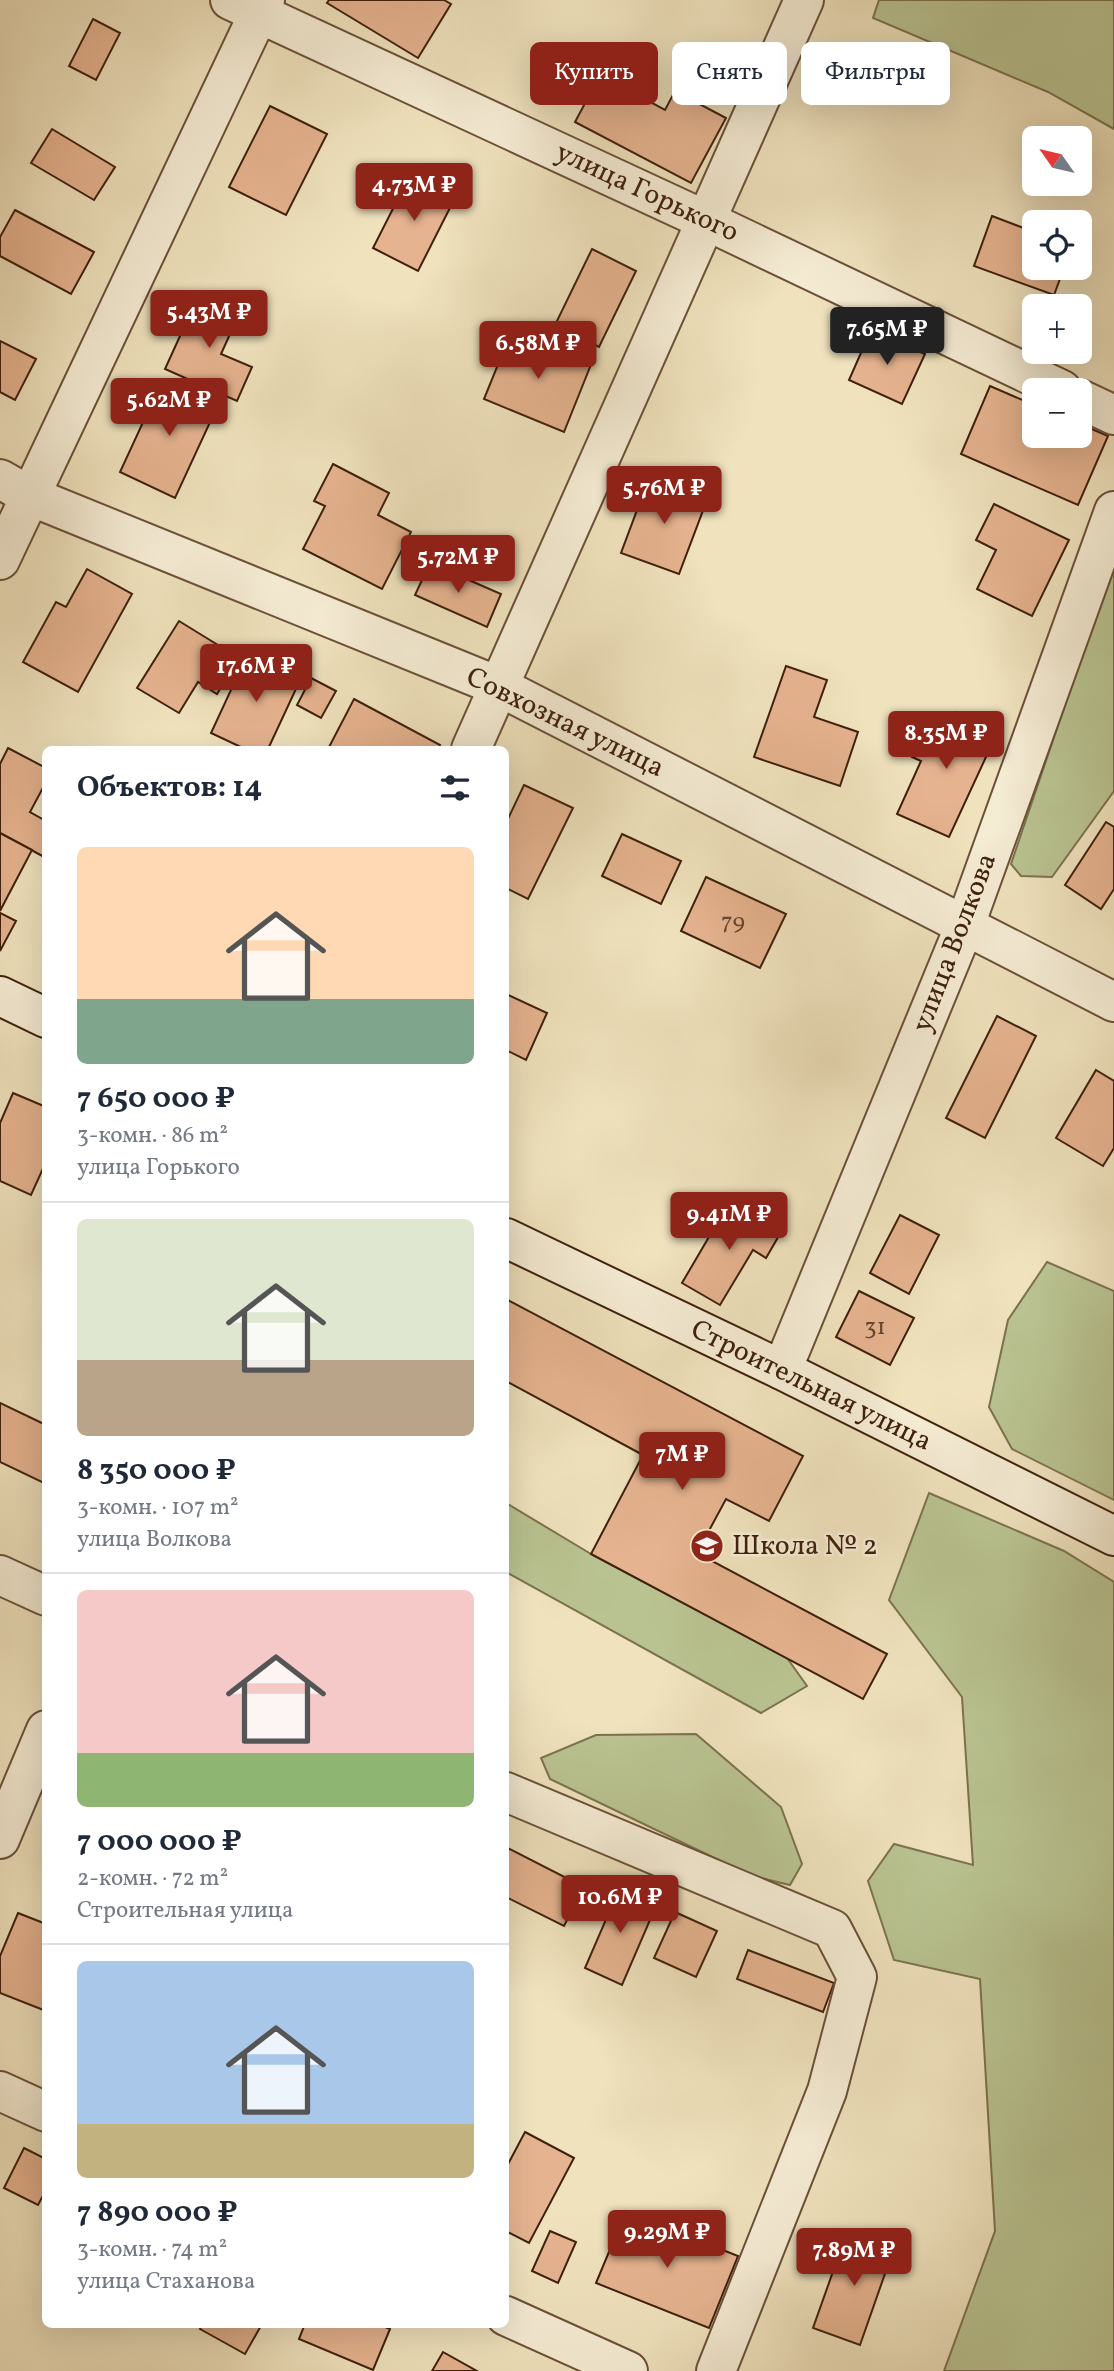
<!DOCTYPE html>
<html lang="ru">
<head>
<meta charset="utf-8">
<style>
  :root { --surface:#fff; --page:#f6f6f7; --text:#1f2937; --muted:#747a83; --line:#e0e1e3; --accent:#8f2418 }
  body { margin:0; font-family:Vollkorn,serif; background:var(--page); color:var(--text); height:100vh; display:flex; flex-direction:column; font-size:26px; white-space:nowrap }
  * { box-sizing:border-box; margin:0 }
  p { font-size:23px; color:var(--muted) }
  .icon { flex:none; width:38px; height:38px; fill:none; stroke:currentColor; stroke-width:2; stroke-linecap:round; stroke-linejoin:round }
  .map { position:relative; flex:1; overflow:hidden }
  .drawer { position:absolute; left:42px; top:746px; width:467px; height:1582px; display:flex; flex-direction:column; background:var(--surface); border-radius:10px; box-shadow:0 7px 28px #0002 }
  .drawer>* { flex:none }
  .hud { position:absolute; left:530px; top:42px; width:478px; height:63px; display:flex; gap:14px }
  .needle { width:46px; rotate:304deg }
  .controls { position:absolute; left:1022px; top:126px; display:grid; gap:14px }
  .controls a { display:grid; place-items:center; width:70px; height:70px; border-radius:10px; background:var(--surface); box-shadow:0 7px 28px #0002; font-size:35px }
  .price { position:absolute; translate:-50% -60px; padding:0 16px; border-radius:7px; background:var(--accent); color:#fff; font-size:23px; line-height:46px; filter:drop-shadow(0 2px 4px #0008) }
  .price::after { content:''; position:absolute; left:50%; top:42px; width:21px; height:16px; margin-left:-10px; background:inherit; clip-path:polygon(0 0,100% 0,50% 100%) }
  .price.current { background:#222; color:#fff }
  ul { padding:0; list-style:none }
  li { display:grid; align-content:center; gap:14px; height:371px; padding:0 35px }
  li+li { border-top:2px solid var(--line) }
  li span { display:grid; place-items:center; height:217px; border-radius:10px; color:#555 }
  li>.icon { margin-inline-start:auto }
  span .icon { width:126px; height:126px; fill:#fffc; stroke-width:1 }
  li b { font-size:30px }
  h2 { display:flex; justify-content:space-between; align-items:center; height:84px; padding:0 35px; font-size:30px }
  .chip { padding:0 24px; border-radius:10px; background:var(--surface); box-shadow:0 7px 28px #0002; font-size:24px; line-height:63px }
  .chip.current { background:var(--accent); color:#fff }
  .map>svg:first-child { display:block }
  .green { fill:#b9c391; stroke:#7c724e; stroke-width:2 }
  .building { fill:#e5b38f; stroke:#3f200c; stroke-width:2 }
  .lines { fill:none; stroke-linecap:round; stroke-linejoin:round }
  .street-casing { stroke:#6b5038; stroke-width:42 }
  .secondary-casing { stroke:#3f200c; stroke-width:42 }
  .street { stroke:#f5ecd4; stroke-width:38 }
  .secondary { stroke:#f5ecd4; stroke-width:38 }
  .labels { text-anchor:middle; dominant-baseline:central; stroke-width:5; stroke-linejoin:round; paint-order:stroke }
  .number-label { font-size:24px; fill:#68452d }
  .street-label { font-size:28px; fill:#3f200c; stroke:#f5ecd4 }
  .poi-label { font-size:28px; fill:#3f200c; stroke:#f5ecd4; text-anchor:start }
</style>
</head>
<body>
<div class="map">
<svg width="1114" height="2371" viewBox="0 0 1114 2371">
  <rect width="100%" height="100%" fill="#efe2bd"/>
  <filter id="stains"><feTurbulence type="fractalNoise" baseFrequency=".00286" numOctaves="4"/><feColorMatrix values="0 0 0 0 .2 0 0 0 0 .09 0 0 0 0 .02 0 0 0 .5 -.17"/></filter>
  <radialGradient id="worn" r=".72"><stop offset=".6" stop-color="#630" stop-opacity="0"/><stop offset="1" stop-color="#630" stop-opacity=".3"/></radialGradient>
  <!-- green -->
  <g class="green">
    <polygon points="879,0 1114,0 1114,129 1048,92 873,18"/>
    <polygon points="1114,560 1114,791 1052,877 1021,876 1011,864"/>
    <polygon points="1047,1262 1114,1291 1114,1500 1012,1449 989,1407 1008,1320"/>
    <polygon points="929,1493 1064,1551 1114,1582 1114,2371 944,2371 995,2231 980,1979 894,1960 868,1881 894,1844 973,1865 962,1697 889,1600"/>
    <polygon points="506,1503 591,1554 787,1658 807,1686 761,1713 506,1572"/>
    <polygon points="696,1734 781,1807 802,1864 790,1885 752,1876 550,1779 541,1758 596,1735"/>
  </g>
  <!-- building -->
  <g class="building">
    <polygon points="329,0 444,0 451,4 418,58 327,3"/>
    <polygon points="93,19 120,33 96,80 69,66"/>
    <polygon points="600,75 665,110 675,91 726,118 691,183 575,122"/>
    <polygon points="270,106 327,134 286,215 229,187"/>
    <polygon points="52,129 115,167 94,200 31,163"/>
    <polygon points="410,175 455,198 418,271 373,248"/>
    <polygon points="15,210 94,252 71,294 0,256 0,237"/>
    <polygon points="992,216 1034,232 1034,268 1064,268 1054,295 974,266"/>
    <polygon points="592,249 636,271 599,347 555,325"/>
    <polygon points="199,294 240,312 221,354 252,367 237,401 165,369"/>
    <polygon points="512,330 592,362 564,432 484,399"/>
    <polygon points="871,330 925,354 902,404 849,380"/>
    <polygon points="0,341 36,359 15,400 0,392"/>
    <polygon points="163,379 218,405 175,498 120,472"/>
    <polygon points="990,386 1034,405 1034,436 1080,436 1080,424 1108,436 1078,505 961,454"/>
    <polygon points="333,464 389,493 378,515 411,532 382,589 303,549 325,506 314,501"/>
    <polygon points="649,478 707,500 679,574 621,553"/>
    <polygon points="994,504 1069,540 1032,616 977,589 996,550 976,540"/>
    <polygon points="430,563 501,594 487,627 415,595"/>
    <polygon points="87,569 132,594 78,692 23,662 56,602 66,607"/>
    <polygon points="179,621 239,658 217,694 198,682 179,713 137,688"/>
    <polygon points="249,651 302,676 268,749 245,749 211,733"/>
    <polygon points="786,666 827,680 814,717 858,732 840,786 754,757"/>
    <polygon points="311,678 336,691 321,718 297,705"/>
    <polygon points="354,699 440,745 438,749 328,749"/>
    <polygon points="956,712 998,731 949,837 897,814 921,761 912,757 932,713 951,722"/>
    <polygon points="8,748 46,768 46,782 30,812 46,821 46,858 0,833 0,764"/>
    <polygon points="524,785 573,808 528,899 506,888 506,823"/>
    <polygon points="1106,822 1114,827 1114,889 1101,909 1065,885"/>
    <polygon points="0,833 32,850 0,911"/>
    <polygon points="622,834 681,861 661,904 602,876"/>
    <polygon points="706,877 786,914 760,968 681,931"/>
    <polygon points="0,913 16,921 0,951"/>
    <polygon points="506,994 547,1013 526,1060 506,1050"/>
    <polygon points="997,1016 1036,1036 985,1138 946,1118"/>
    <polygon points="1096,1070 1114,1081 1114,1148 1103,1166 1056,1138"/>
    <polygon points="13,1093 46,1107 46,1162 31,1195 0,1181 0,1123"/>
    <polygon points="730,1201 781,1232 766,1258 753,1250 720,1305 682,1283"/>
    <polygon points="900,1215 939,1235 909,1294 870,1273"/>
    <polygon points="859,1291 914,1318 890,1365 836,1337"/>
    <polygon points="506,1299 803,1456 769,1521 726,1499 697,1553 887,1654 863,1699 591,1554 643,1455 506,1381"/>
    <polygon points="0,1403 46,1425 46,1484 0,1462"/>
    <polygon points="506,1847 584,1887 564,1926 506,1897"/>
    <polygon points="623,1880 646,1890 638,1907 653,1913 622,1985 585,1968"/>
    <polygon points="675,1912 717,1931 696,1977 654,1958"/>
    <polygon points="18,1913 46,1924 46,2011 0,1993 0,1956"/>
    <polygon points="748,1950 834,1983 823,2012 737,1979"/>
    <polygon points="525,2132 574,2158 529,2243 506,2231 506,2168"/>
    <polygon points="24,2148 46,2159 46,2190 38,2205 4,2188"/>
    <polygon points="626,2211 738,2256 709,2328 596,2283"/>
    <polygon points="550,2231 576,2242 558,2283 532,2271"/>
    <polygon points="847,2232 894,2248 860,2345 813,2328"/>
    <polygon points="203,2324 262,2324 245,2354 200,2329"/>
    <polygon points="305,2324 378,2324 390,2329 373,2370 299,2339"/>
    <polygon points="443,2352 477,2371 432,2371"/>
  </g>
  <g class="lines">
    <defs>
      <g id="street">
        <polyline points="230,0 707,221 1062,390"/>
        <polyline points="1080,399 1114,415"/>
        <polyline points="0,479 30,496 498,686 1114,1002"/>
        <polyline points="0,560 265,0"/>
        <polyline points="471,749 804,0"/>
        <polyline points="782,1370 965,925 1114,511"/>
        <polyline points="0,1575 46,1596"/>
        <polyline points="506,1792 832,1929 857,1977 827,2091 716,2371"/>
        <polyline points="0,1839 46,1730"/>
        <polyline points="0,2091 46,2112"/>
        <polyline points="506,2316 628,2371"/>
      </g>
      <g id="secondary">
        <polyline points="0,996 46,1018"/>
        <polyline points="506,1238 782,1370 1114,1536"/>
      </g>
    </defs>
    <!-- street casing -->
    <use href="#street" class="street-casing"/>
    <!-- secondary casing -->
    <use href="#secondary" class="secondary-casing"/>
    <!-- street -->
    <use href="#street" class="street"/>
    <!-- secondary -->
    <use href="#secondary" class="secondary"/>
  </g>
  <!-- icons -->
  <defs>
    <symbol id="school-disc" viewBox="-11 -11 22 22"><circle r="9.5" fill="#8f2418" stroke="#f5ecd4"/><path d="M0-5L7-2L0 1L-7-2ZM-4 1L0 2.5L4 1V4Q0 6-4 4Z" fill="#fff"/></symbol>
  </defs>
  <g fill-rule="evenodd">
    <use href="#school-disc" x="688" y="1527" width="38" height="38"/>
  </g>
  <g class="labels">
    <!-- number labels -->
    <g class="number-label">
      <text x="733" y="923">79</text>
      <text x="875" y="1328">31</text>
    </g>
    <!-- street labels -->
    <g class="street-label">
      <text transform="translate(647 193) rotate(25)">улица Горького</text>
      <text transform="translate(565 723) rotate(26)">Совхозная улица</text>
      <text transform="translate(955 943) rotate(-69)">улица Волкова</text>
      <text transform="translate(811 1386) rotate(26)">Строительная улица</text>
    </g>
    <!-- poi labels -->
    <g class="poi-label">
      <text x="732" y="1546">Школа № 2</text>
    </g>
  </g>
  <rect width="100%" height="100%" filter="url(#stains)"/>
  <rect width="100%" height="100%" fill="url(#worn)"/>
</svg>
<div class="controls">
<a><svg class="needle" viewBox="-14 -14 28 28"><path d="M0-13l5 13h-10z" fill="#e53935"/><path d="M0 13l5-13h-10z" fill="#747a83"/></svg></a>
<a><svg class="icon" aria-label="locate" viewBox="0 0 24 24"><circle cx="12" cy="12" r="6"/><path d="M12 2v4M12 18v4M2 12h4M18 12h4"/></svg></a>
<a>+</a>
<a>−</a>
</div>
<b class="price" style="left:414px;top:223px">4.73M ₽</b>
<b class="price" style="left:209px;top:350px">5.43M ₽</b>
<b class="price current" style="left:887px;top:367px">7.65M ₽</b>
<b class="price" style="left:538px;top:381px">6.58M ₽</b>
<b class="price" style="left:169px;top:438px">5.62M ₽</b>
<b class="price" style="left:664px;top:526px">5.76M ₽</b>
<b class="price" style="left:458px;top:595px">5.72M ₽</b>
<b class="price" style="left:256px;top:704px">17.6M ₽</b>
<b class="price" style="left:946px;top:771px">8.35M ₽</b>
<b class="price" style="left:729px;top:1252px">9.41M ₽</b>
<b class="price" style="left:682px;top:1492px">7M ₽</b>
<b class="price" style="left:620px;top:1935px">10.6M ₽</b>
<b class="price" style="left:667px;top:2270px">9.29M ₽</b>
<b class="price" style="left:854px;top:2288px">7.89M ₽</b>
<div class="hud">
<a class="chip current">Купить</a>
<a class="chip">Снять</a>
<a class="chip">Фильтры</a>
</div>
<section class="drawer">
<h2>Объектов: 14<svg class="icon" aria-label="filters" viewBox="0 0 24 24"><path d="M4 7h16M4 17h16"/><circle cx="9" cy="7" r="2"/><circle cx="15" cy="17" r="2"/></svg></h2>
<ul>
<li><span style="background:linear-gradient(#ffd9b3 70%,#7fa58c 0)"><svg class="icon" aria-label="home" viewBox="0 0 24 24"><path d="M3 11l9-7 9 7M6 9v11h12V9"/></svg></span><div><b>7 650 000 ₽</b><p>3-комн. · 86 m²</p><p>улица Горького</p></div></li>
<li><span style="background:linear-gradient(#dfe7d0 65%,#b9a48a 0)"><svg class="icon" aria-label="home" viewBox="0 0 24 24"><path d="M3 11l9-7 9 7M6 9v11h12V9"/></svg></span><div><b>8 350 000 ₽</b><p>3-комн. · 107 m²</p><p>улица Волкова</p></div></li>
<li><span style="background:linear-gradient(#f6c9c9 75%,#8fb573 0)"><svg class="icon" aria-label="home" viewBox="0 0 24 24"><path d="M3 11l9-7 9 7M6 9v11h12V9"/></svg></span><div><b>7 000 000 ₽</b><p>2-комн. · 72 m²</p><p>Строительная улица</p></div></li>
<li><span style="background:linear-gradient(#a9c7e8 75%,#c2b280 0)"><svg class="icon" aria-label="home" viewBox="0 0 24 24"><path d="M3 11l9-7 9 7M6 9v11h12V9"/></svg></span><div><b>7 890 000 ₽</b><p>3-комн. · 74 m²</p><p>улица Стаханова</p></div></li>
</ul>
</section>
</div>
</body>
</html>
